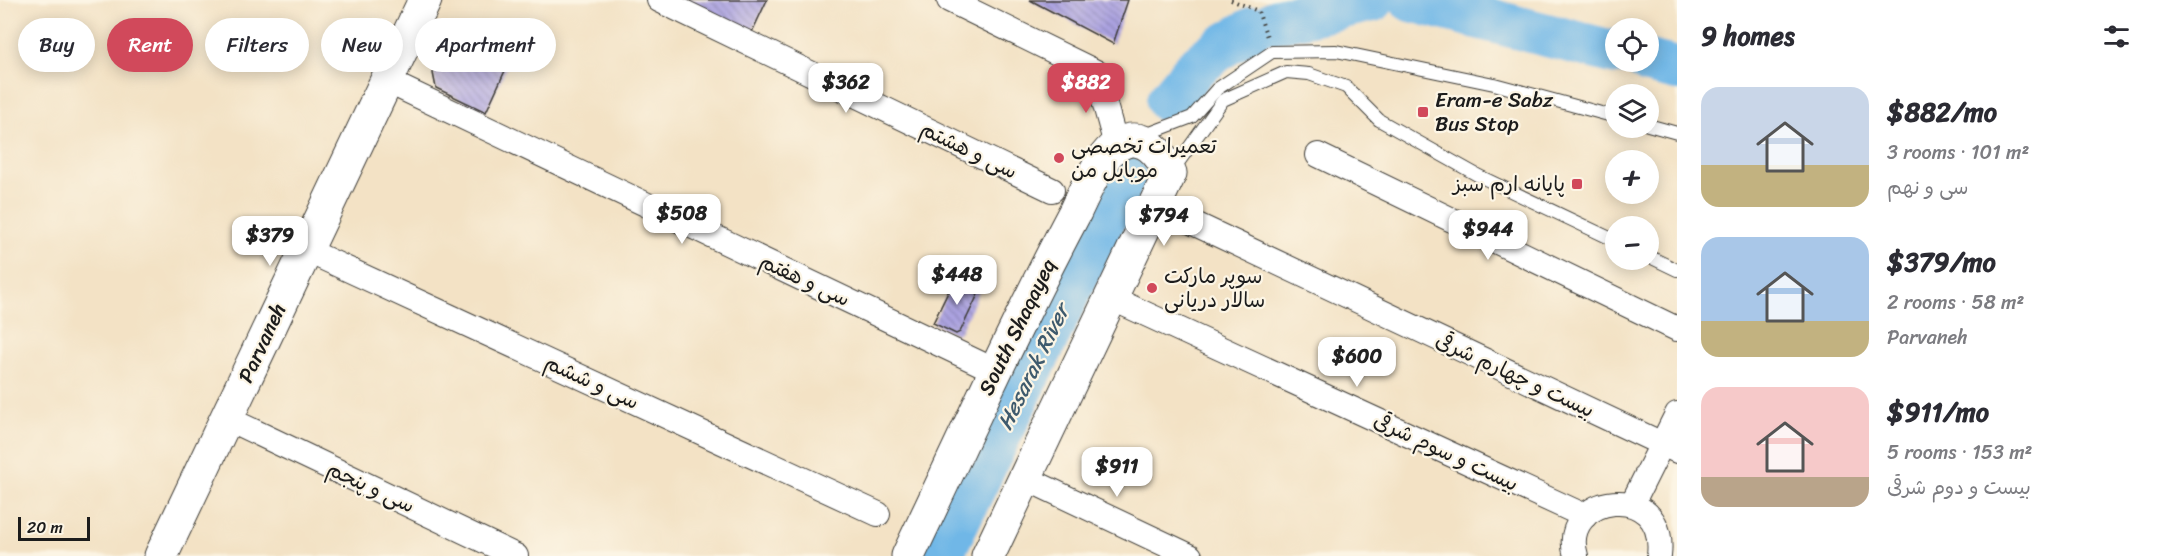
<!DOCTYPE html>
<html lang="en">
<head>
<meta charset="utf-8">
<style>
  :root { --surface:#fff; --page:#f7f7f7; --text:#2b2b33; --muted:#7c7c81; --accent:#d1495b }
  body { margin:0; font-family:Sriracha,"Playpen Sans Arabic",sans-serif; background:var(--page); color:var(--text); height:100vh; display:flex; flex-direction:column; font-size:22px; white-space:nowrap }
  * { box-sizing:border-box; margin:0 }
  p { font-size:20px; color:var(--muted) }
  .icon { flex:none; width:33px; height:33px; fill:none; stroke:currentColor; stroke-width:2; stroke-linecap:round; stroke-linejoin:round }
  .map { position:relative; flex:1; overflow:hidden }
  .details { display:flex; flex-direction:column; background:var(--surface); width:480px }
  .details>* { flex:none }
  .banner { position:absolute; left:18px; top:18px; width:570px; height:54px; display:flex; gap:12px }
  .tools { position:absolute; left:1605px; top:18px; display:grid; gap:12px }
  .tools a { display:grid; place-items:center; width:54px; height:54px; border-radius:50%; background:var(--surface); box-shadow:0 3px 15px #0003; font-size:30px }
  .scale { position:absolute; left:18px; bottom:15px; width:72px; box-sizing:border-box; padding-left:6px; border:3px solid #1c1c1c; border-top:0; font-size:16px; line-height:21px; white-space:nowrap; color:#1c1c1c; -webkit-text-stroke:4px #fcf5e5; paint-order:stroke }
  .price { position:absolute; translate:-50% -51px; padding:0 14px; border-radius:12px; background:#fff; color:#222; font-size:20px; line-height:39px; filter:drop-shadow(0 2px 3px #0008) }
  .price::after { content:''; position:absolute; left:50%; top:36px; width:18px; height:14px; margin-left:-9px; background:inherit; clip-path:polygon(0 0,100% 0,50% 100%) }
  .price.selected { background:var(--accent); color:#fff }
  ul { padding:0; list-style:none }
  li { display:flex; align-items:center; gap:18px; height:150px; padding:0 24px }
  li span { display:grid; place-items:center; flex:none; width:168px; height:120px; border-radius:18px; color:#555 }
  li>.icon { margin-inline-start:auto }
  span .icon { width:72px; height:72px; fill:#fffc; stroke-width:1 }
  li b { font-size:26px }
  h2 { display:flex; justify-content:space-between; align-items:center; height:72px; padding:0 24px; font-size:26px }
  .chip { padding:0 21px; border-radius:27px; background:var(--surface); box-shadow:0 3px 15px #0003; font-size:21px; line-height:54px }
  .chip.selected { background:var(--accent); color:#fff }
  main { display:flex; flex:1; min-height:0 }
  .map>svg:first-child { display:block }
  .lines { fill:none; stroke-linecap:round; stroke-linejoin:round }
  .river { stroke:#70b7e7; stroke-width:44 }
  .building { fill:url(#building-back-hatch) }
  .lane-casing { stroke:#3c3a35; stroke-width:14 }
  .street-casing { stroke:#3c3a35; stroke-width:26 }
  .secondary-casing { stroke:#3c3a35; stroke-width:35 }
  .path { stroke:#3c3a35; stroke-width:4; stroke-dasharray:1.5 4.5; stroke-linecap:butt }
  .lane { stroke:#fff; stroke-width:12 }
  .street { stroke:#fff; stroke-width:24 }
  .secondary { stroke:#fff; stroke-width:33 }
  .poi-dot { fill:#d1495b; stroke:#fcf5e5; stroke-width:2 }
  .labels { text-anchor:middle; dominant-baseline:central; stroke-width:4.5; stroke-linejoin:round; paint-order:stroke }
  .poi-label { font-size:21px; fill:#1c1c1c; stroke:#fcf5e5; text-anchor:start }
  .street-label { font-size:21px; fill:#1c1c1c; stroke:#fcf5e5 }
  .water-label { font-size:22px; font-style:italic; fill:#3e5a6d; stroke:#fcf5e5 }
</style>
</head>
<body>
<main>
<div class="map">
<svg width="1677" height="556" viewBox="0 0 1677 556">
  <defs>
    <pattern id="building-back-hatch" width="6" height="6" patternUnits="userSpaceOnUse" patternTransform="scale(1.5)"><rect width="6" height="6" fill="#aca3e1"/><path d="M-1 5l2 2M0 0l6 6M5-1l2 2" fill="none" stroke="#8b84b6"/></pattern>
  </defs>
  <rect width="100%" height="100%" fill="#fcf5e5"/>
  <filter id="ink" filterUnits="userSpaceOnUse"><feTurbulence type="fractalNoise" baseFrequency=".0167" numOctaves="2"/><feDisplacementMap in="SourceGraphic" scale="12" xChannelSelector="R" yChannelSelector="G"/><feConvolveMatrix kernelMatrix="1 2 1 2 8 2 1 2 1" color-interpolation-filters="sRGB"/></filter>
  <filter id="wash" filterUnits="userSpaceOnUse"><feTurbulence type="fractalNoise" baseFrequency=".008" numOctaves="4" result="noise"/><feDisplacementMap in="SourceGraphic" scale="24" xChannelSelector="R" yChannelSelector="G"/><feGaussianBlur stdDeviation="1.35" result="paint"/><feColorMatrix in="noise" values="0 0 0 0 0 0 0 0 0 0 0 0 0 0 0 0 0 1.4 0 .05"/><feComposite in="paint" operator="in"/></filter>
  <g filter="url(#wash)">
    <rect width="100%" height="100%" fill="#f3e2c5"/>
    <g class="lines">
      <!-- river -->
      <g class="river">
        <polyline points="1411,0 1616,53"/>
        <polyline points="1274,22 1373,0"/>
        <polyline points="1648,62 1677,69"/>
        <polyline points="1168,101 1195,68 1220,48 1254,28"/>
        <polyline points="941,556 1125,177"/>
      </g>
    </g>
    <g id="blocks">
      <!-- building -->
      <g class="building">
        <polygon points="683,0 767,0 752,32"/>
        <polygon points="1030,0 1128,0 1113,44"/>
        <polygon points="451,35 509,62 486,112 436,88 433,73"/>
        <polygon points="956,276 981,288 960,332 956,334 933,323"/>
      </g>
    </g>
  </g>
  <g filter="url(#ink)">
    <use href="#blocks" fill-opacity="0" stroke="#3c3a35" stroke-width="1.5"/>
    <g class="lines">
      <defs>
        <g id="lane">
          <polyline points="1648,125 1677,133"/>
          <polyline points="1142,136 1192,117 1217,89 1272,52 1336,51 1494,84 1616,117"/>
          <polyline points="1173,170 1223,100 1286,72 1309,74 1346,87 1379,120 1479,176 1616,241"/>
          <polyline points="1648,256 1677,270"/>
        </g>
        <g id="street">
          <polyline points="659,0 1052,190"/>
          <polyline points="949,0 1096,72 1116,145"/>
          <polyline points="387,81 996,371"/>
          <polyline points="1318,155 1677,329"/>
          <polyline points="1191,222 1677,451"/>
          <polyline points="306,250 878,514"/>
          <polyline points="1111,298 1585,516"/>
          <polyline points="226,418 516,556"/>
          <polyline points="1025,478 1190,556"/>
          <polyline points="1632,504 1677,414"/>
          <path d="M 1576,556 C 1557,494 1668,477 1659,556"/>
        </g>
        <g id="secondary">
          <polyline points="161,556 425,0"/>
          <path d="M 908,556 C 963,441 1015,325 1075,212 C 1083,195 1102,152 1119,144 C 1144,131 1160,153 1170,173 L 988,556"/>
        </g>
      </defs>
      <!-- lane casing -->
      <use href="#lane" class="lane-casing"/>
      <!-- street casing -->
      <use href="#street" class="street-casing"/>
      <!-- secondary casing -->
      <use href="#secondary" class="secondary-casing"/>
      <!-- path -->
      <polyline class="path" points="1231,0 1258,11 1267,37"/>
      <!-- lane -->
      <use href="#lane" class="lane"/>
      <!-- street -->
      <use href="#street" class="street"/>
      <!-- secondary -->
      <use href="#secondary" class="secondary"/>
    </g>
  </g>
  <!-- markers -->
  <g class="poi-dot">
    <rect x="1417" y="106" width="12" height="12" rx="3"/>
    <circle cx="1059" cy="158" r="6"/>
    <rect x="1571" y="178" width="12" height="12" rx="3"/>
    <circle cx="1152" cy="288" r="6"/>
  </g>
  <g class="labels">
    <!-- poi labels -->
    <g class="poi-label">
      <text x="1435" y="100">Eram-e Sabz<tspan x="1435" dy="24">Bus Stop</tspan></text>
      <text x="1071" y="146">تعمیرات تخصصی<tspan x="1071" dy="24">موبایل من</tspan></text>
      <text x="1565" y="184" text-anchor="end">پایانه ارم سبز</text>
      <text x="1164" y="276">سوپر مارکت<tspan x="1164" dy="24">سالار دریانی</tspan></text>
    </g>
    <!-- street labels -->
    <g class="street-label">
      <text transform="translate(969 150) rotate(26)">سی و هشتم</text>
      <text transform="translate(805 280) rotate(25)">سی و هفتم</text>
      <text transform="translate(1017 327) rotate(-64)">South Shaqayeq</text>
      <text transform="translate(262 343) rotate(-65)">Parvaneh</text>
      <text transform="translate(1515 375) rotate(25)">بیست و چهارم شرقی</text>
      <text transform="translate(592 382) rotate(25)">سی و ششم</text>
      <text transform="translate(1446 452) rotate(25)">بیست و سوم شرقی</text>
      <text transform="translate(371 487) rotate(25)">سی و پنجم</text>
    </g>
    <!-- water labels -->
    <g class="water-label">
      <text transform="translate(1033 367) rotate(-64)">Hesarak River</text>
    </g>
  </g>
</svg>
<div class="tools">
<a><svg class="icon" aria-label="locate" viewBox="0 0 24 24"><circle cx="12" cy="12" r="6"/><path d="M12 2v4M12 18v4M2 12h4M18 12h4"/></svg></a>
<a><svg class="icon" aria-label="layers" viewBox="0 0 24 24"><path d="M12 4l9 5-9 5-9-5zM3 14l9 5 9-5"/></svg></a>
<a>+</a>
<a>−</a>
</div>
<div class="scale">20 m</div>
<b class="price" style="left:846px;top:114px">$362</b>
<b class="price selected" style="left:1086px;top:114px">$882</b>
<b class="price" style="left:682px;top:245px">$508</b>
<b class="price" style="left:1164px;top:247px">$794</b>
<b class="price" style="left:1488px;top:261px">$944</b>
<b class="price" style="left:270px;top:267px">$379</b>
<b class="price" style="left:957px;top:306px">$448</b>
<b class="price" style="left:1357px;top:388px">$600</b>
<b class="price" style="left:1117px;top:498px">$911</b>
<div class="banner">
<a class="chip">Buy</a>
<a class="chip selected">Rent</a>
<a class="chip">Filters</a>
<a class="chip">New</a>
<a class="chip">Apartment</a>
</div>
</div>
<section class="details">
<h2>9 homes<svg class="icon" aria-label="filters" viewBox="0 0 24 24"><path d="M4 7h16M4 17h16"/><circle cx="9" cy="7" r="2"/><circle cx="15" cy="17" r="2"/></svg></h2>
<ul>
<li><span style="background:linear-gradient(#c9d6e8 65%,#c2b280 0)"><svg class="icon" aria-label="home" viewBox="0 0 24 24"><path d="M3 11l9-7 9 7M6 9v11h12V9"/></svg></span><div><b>$882/mo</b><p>3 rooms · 101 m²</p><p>سی و نهم</p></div></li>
<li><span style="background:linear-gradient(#a9c7e8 70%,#c2b280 0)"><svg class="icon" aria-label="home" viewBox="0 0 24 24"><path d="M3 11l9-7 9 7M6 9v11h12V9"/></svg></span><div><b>$379/mo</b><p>2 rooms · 58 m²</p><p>Parvaneh</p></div></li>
<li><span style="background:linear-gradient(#f6c9c9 75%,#b9a48a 0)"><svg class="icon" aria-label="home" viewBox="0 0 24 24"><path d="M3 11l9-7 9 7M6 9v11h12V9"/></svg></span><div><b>$911/mo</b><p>5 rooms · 153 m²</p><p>بیست و دوم شرقی</p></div></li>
</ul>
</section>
</main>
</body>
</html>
